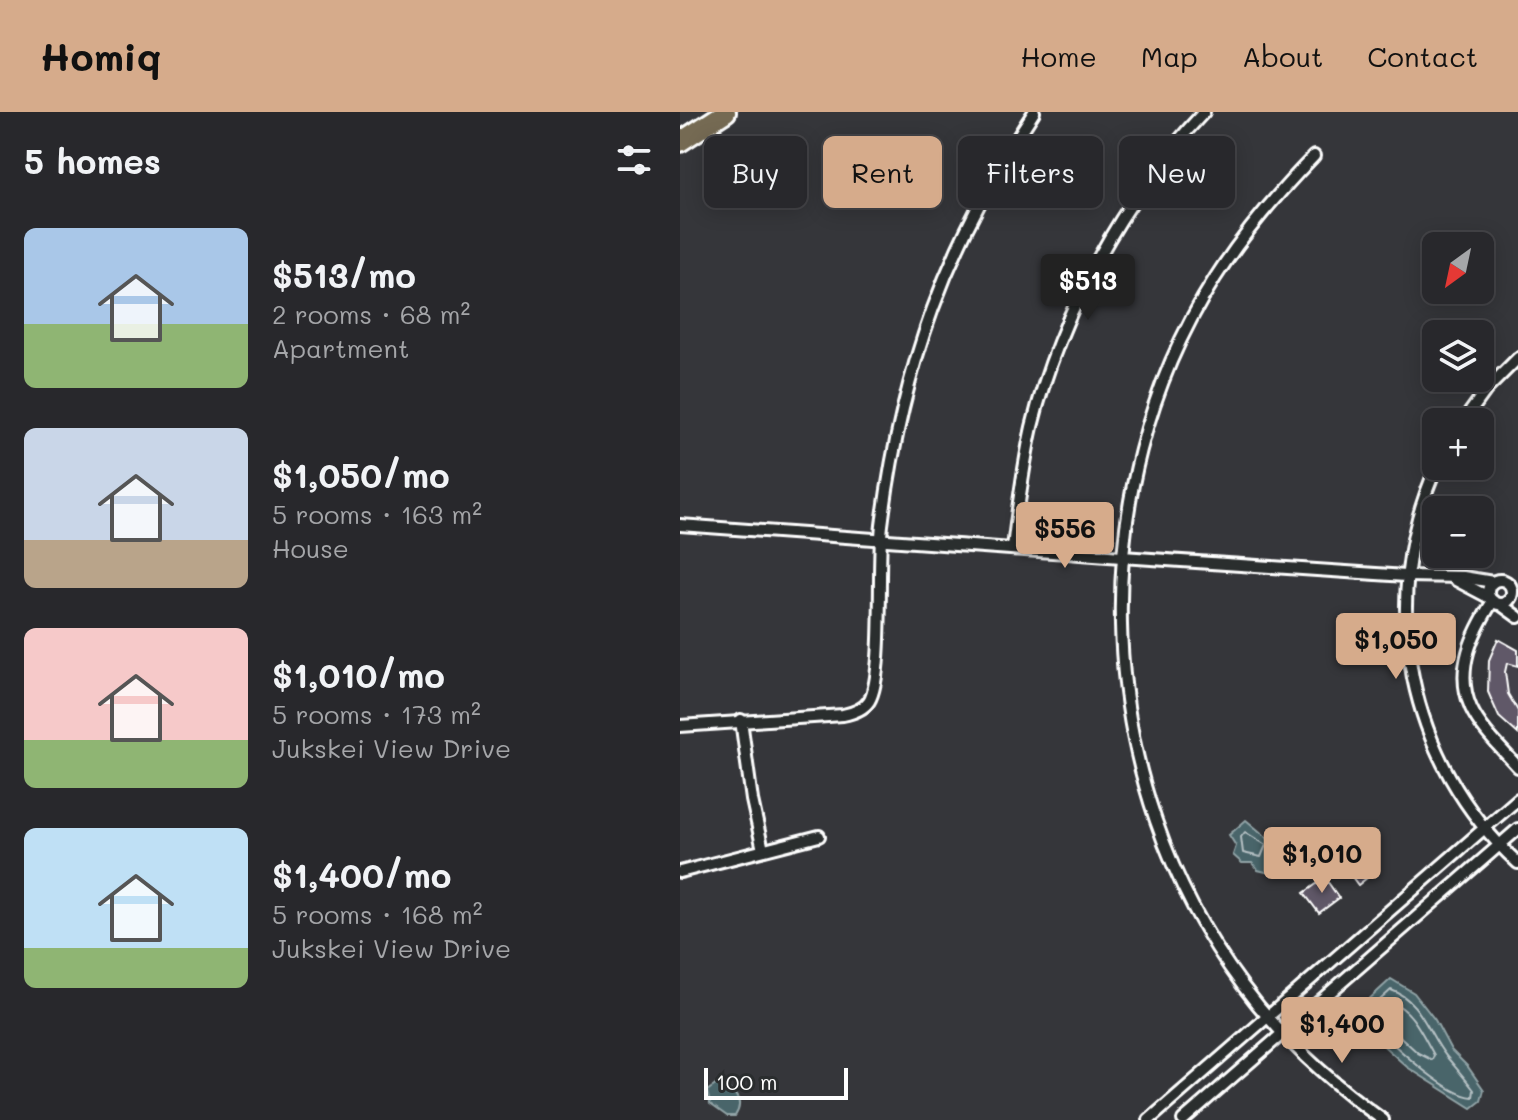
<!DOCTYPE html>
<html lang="en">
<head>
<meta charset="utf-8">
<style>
  :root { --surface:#28282c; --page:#343438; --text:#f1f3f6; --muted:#a5a6a9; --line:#444448; --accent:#d6ab8b }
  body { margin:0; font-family:Mali,sans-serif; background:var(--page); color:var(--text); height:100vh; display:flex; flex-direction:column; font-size:30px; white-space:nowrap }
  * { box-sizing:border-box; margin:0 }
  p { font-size:26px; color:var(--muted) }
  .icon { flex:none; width:44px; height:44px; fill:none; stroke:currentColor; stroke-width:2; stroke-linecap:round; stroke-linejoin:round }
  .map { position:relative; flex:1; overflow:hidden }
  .side { display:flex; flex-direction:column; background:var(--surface); width:680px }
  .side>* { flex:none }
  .banner { position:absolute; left:24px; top:24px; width:694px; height:72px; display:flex; gap:16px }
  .needle { width:52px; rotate:213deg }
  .controls { position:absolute; left:742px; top:120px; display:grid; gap:16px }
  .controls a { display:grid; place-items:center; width:72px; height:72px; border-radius:12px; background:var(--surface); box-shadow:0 4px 20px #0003,0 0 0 2px var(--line); font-size:40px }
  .scale { position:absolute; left:24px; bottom:20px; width:144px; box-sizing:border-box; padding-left:8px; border:4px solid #fff; border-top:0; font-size:22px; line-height:28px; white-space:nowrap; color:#fff; -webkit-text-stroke:6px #2a2d2e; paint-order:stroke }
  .price { position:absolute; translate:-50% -68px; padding:0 18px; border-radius:8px; background:var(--accent); color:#111; font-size:26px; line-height:52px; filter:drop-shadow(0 2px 4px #0008) }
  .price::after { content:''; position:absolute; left:50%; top:48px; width:24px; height:18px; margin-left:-12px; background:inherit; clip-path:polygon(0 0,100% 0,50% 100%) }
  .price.on { background:#222; color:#fff }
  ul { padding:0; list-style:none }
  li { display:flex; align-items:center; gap:24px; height:200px; padding:0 24px }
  li span { display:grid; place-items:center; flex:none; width:224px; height:160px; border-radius:12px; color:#555 }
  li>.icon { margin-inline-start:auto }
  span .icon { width:96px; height:96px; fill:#fffc; stroke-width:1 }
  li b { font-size:34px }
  h2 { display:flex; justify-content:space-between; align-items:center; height:96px; padding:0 24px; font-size:34px }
  .pill { padding:0 28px; border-radius:12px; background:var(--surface); box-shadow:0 4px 20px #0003,0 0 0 2px var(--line); font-size:28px; line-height:72px }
  .pill.on { background:var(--accent); color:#111 }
  header { display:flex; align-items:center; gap:48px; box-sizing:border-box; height:112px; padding:0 40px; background:var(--accent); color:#111 }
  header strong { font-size:38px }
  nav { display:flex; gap:44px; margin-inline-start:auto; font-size:28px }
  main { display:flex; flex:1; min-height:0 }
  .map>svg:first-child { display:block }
  .built { fill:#424048 }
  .water { fill:#48656b; stroke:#91a3a6; stroke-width:2 }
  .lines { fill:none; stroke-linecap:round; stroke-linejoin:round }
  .shore { stroke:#b6c1c4; stroke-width:2 }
  .building { fill:#615868; stroke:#fff; stroke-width:2 }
  .street-casing { stroke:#fff; stroke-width:16 }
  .highway-casing { stroke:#fff; stroke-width:24 }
  .street { stroke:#2a2d2e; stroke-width:10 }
  .highway { stroke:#746b52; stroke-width:18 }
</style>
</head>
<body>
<header>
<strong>Homiq</strong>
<nav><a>Home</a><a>Map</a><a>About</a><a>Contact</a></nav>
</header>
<main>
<section class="side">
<h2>5 homes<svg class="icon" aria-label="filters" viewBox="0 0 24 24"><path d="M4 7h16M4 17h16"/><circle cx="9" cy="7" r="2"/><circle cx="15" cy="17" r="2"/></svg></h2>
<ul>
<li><span style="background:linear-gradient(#a9c7e8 60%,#8fb573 0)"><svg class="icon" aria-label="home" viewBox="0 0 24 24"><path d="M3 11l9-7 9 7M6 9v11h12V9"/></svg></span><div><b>$513/mo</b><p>2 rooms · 68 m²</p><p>Apartment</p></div></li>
<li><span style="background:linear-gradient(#c9d6e8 70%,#b9a48a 0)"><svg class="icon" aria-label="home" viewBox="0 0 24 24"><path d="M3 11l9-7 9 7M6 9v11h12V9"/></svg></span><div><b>$1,050/mo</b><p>5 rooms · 163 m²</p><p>House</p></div></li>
<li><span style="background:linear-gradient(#f6c9c9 70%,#8fb573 0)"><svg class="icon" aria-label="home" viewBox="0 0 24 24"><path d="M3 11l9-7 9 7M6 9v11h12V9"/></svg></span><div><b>$1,010/mo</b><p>5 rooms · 173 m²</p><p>Jukskei View Drive</p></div></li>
<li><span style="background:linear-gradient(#bfe0f5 75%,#8fb573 0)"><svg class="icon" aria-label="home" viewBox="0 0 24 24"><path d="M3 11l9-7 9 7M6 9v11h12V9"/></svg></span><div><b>$1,400/mo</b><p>5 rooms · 168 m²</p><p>Jukskei View Drive</p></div></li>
</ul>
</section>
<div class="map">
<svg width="838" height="1008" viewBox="0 0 838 1008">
  <rect width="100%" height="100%" fill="#35363a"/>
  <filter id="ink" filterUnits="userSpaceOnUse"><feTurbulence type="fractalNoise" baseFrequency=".0125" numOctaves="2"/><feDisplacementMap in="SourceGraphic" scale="16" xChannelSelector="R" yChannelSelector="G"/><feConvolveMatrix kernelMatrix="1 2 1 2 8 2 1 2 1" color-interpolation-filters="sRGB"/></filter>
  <g filter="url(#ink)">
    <!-- built -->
    <polygon class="built" points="818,527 838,538 838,622 819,605 808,580 809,548"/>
    <!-- water -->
    <g class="water">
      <path d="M 566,708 L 597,734 C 591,743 585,751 590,761 L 578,758 L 572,751 L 562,751 L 553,743 L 556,734 L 549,723 Z"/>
      <polygon points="711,867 734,881 755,908 771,938 788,955 804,978 801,989 792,996 727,955 674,907 684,892"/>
      <path d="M 37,972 C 53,977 66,988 55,1004 L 47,1004 L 30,992 L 27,979 Z"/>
    </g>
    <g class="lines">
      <!-- shore -->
      <g class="shore">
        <polygon points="565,720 586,733 581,745 563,741 561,725"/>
        <path d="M 711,878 C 741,888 748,922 766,944 C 776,956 785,966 794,978 L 793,985 C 764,983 709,928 686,907 L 690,897 Z"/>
        <path d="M 712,891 C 732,896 744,926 754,943 L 752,948 L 738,941 L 700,906 L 700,902 Z"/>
      </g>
    </g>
    <!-- building -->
    <g class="building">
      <polygon points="818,527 838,538 838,554 827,551 825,560 828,582 838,599 838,622 819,605 808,580 809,548"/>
      <polygon points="674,746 688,765 678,773 664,754"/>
      <polygon points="645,766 659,786 639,801 624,781"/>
    </g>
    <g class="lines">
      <defs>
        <g id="street">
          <path d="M 634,44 C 597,82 563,122 535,166 C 399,380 412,672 563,874 C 601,925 651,971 703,1008"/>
          <polyline points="783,310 806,278 838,246"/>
          <path d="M 757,354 C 695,489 728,651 838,751"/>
          <polyline points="0,413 442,445 726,464 783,465 813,470"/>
          <path d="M 333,436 C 338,395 343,355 352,315 C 380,200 443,86 524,0"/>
          <polyline points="774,467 810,486"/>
          <circle cx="820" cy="480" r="12"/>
          <path d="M 813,489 C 793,520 774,558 791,596 C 801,618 822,637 838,655"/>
          <polyline points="820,492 838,505"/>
          <polyline points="61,608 72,688 83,738"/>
          <path d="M 0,614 L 163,603 C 173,601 183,598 189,589 C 205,563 197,452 202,413 C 222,256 266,133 354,0"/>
          <polyline points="0,760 139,724"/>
          <polyline points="469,1008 838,687"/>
          <polyline points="503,1008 838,717"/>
        </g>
        <polyline id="highway" points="0,30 46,0"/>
      </defs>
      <!-- street casing -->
      <use href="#street" class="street-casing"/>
      <!-- highway casing -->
      <use href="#highway" class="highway-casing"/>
      <!-- street -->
      <use href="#street" class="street"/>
      <!-- highway -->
      <use href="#highway" class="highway"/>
    </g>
  </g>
</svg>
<div class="controls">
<a><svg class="needle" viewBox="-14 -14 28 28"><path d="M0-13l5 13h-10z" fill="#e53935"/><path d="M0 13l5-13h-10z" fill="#a5a6a9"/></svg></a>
<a><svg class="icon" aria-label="layers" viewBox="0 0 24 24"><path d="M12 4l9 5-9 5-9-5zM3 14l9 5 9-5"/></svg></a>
<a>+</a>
<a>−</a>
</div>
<div class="scale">100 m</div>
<b class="price on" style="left:408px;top:210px">$513</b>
<b class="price" style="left:385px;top:458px">$556</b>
<b class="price" style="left:716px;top:569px">$1,050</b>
<b class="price" style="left:642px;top:783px">$1,010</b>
<b class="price" style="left:662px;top:953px">$1,400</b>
<div class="banner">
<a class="pill">Buy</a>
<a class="pill on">Rent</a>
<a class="pill">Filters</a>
<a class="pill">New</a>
</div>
</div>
</main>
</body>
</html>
